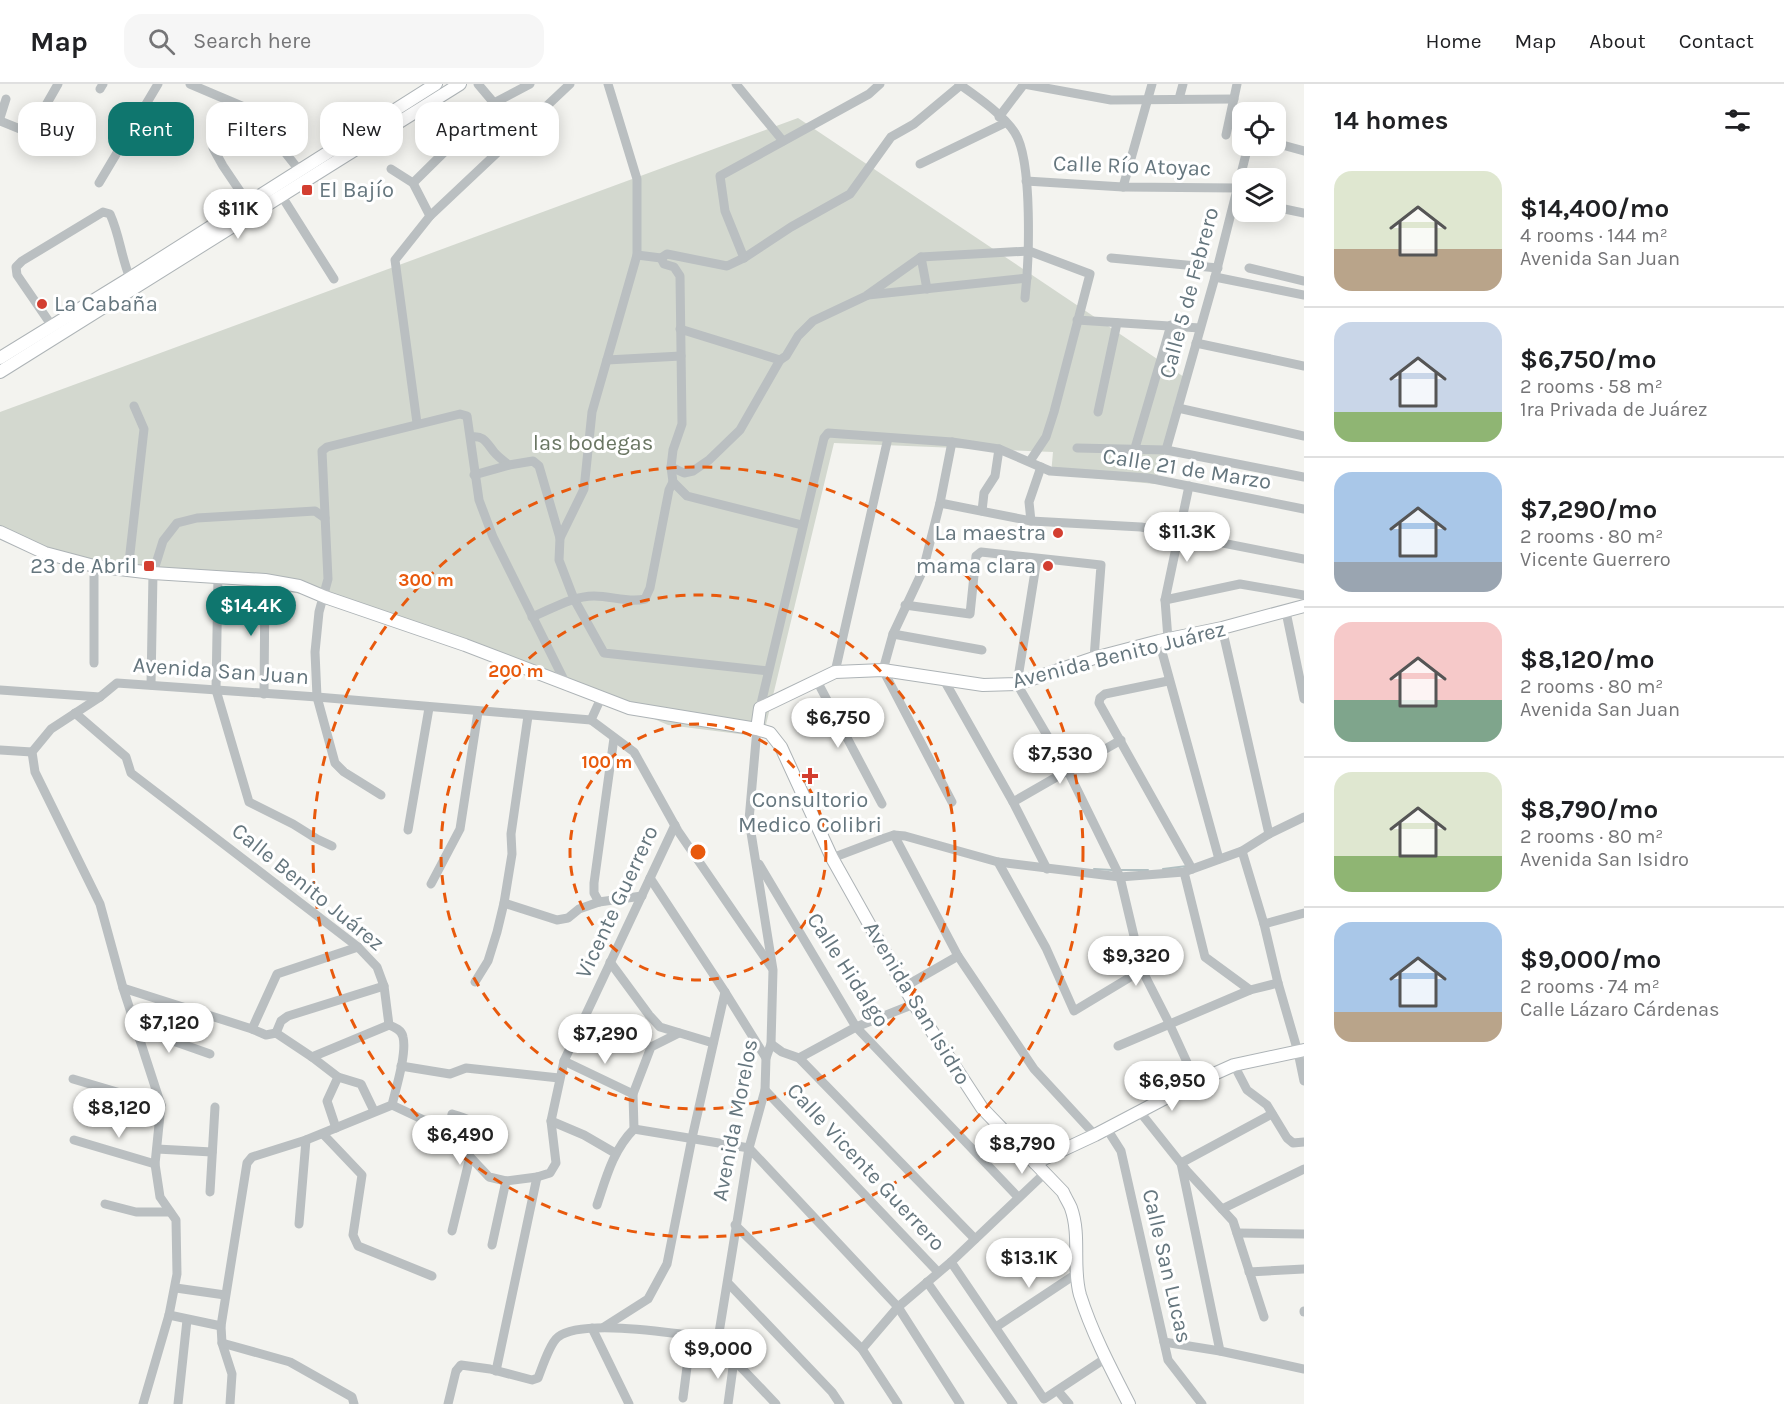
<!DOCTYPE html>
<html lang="en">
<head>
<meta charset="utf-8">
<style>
  :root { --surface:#fff; --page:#f6f6f6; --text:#202124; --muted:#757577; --line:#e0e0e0; --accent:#0f766e }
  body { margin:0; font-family:Karla,sans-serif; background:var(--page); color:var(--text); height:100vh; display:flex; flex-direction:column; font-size:22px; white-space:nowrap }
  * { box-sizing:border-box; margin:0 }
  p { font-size:20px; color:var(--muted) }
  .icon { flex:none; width:33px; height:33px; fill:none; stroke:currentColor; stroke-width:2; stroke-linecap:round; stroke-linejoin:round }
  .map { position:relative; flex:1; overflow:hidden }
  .details { display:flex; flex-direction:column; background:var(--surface); width:480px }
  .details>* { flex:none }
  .banner { position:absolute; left:18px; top:18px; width:570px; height:54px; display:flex; gap:12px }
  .tools { position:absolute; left:1232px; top:18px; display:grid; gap:12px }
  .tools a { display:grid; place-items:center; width:54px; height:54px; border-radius:12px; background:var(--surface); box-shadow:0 3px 15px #0003; font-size:30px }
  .price { position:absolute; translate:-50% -51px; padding:0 14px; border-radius:21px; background:#fff; color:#222; font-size:20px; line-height:39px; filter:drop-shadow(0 2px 3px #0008) }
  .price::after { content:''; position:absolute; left:50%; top:36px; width:18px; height:14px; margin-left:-9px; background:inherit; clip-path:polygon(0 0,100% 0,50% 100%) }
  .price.current { background:var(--accent); color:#fff }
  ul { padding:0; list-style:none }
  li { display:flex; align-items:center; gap:18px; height:150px; padding:0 30px }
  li+li { border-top:2px solid var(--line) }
  li span { display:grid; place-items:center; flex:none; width:168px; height:120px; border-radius:18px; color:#555 }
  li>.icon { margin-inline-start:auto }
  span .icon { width:72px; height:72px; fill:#fffc; stroke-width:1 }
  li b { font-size:26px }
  h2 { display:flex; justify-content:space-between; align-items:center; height:72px; padding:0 30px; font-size:26px }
  .chip { padding:0 21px; border-radius:18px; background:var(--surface); box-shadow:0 3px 15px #0003; font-size:21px; line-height:54px }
  .chip.current { background:var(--accent); color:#fff }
  header { display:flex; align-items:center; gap:36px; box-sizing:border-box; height:84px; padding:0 30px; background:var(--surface); border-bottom:2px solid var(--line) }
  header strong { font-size:28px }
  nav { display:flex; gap:33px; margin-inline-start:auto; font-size:21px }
  .search { width:420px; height:54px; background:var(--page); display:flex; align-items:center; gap:15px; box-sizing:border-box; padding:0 21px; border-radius:18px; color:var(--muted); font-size:22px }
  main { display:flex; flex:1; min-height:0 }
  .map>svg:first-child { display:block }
  .green { fill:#d3d8cf }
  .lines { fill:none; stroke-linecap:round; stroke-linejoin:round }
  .stream { stroke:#b2c0c2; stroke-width:2 }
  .secondary-casing { stroke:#adb3b6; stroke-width:14 }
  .street { stroke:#babfc1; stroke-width:9 }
  .secondary { stroke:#fff; stroke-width:12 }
  .ring { fill:none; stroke:#e8590c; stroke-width:3; stroke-dasharray:10 8 }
  .poi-dot { fill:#d33e30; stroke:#fff; stroke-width:2 }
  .labels { text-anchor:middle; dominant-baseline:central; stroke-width:6; stroke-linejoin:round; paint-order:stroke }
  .street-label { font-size:22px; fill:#65767e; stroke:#fff }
  .poi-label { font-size:22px; fill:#65767e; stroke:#fff; text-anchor:end }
  .park-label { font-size:22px; fill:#6a7663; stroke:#fff }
  .centre { fill:#e8590c; stroke:#fff; stroke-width:3 }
  .ring-label { font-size:18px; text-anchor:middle; font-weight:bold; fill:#e8590c; stroke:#fff; stroke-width:6; stroke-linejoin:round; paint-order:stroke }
</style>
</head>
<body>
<header>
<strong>Map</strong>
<div class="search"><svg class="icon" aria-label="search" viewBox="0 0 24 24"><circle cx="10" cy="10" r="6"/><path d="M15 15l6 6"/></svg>Search here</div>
<nav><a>Home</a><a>Map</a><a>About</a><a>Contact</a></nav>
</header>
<main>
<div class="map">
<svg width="1304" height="1320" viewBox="0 0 1304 1320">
  <rect width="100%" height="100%" fill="#f3f3ef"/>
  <!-- green -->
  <polygon class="green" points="798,34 1187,295 1155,400 1051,390 1053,368 834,359 763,653 668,641 629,624 325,513 94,482 0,444 0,328"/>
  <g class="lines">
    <!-- stream -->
    <g class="stream">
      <polyline points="1094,785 1112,786"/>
      <polyline points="1163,785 1187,782"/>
      <polyline points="1121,786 1148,786"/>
    </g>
    <defs>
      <g id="secondary">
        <polyline points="0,274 130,194 436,0"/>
        <polyline points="0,288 460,0"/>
        <path d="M 0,448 L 45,469 L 94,482 L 153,489 L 265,496 L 299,502 L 325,513 L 465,561 L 629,624 L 757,645 L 770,649 L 781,663 L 832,774 L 914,920 L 982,1024 L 1063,1108 C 1065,1113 1069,1119 1071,1124 C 1081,1152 1072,1183 1080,1211 C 1092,1249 1111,1285 1129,1320"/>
        <polyline points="757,645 760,624 835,588 883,586 983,601 1017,600 1094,574 1159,557 1222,544 1304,522"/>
        <polyline points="1035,1079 1095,1051 1196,998 1234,981 1304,966"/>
      </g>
    </defs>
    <!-- secondary casing -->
    <use href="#secondary" class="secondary-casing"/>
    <!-- street -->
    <g class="street">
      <polyline points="190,0 244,23 261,38 299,86"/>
      <polyline points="478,0 494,19"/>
      <polyline points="608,0 637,95 637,171 592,328 584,405 560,454 559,476 574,515 604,569 768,587"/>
      <polyline points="736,0 783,57"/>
      <path d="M 959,0 C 976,12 1004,31 1015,49 C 1033,77 1029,179 1025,214"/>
      <polyline points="1024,0 1111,16 1234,15"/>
      <polyline points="100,5 103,0"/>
      <polyline points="1179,15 1183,0"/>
      <polyline points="999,33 1024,0"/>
      <polyline points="0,34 6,15"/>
      <polyline points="0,37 30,49 58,0"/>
      <polyline points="1226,51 1237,0"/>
      <polyline points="1275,59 1304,67"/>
      <polyline points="920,80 1005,39"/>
      <polyline points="391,85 413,99 430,132"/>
      <polyline points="1026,97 1123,103 1237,104"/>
      <polyline points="99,99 158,0"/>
      <polyline points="413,99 494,19 530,0"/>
      <polyline points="1123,103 1152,0"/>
      <polyline points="281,111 334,195"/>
      <polyline points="248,119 223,82 213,64 215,57 253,31"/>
      <polyline points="1275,123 1304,129"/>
      <polyline points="637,171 661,174 667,170 727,182 744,174 791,143 850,110 891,53 914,40 962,0"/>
      <polyline points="921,173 927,205"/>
      <polyline points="661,174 664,180 674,183 680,192 682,340 673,366 671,383 673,398 687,412 802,441"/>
      <polyline points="744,174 725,127 720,92 869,10 880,0"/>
      <polyline points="1111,174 1218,184"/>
      <polyline points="1249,184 1304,197"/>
      <polyline points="1215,193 1304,211"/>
      <polyline points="868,211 1027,194"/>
      <polyline points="1077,236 1200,244"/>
      <path d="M 52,242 L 17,191 L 16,183 L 22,177 L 103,128 L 110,130 C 120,152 121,173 130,194"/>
      <polyline points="680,245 780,276 786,272 798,252 813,237 866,212 921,173 1029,167 1090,190 1054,328 1046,353 1030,377"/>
      <polyline points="1196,259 1304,282"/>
      <polyline points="607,276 681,272"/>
      <polyline points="1178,324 1304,352"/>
      <polyline points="1098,328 1117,239"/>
      <polyline points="417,339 395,176 430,132 570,0"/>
      <path d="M 471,353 C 484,351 486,358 494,368 C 498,373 504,377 509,381 L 533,377 L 539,382 L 560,454"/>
      <polyline points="1077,364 1166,366 1304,393"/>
      <polyline points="1135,364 1171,241"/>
      <polyline points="1166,366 1215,193 1248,62"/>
      <polyline points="671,383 684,389 693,387 709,376 740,346 780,276"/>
      <polyline points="474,391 509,381"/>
      <polyline points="940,419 1031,437 1141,443 1304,475"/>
      <polyline points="982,427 984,409 995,392 999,365"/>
      <polyline points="1031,437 1029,418 1041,383"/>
      <polyline points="1037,475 1017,600 1068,687 1120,793 1142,886 1169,939 1196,998"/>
      <polyline points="128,487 144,345 134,322"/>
      <polyline points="218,492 216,606 249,718 293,740 317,755 332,762"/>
      <polyline points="1165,516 1240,500 1304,511"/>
      <polyline points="905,521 970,530 976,472 981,468 1101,481 1094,574"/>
      <polyline points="1286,528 1304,615"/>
      <path d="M 532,533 C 552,525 572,512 594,512 C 612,512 628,519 645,515 L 650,504 L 669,406 L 673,398"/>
      <polyline points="1222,544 1269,750"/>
      <polyline points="893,550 982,566"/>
      <polyline points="1168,555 1165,516 1189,402"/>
      <polyline points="1159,557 1219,775"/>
      <polyline points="94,579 94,482"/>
      <polyline points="835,588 888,354"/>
      <polyline points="944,596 1013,718 1047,785"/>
      <polyline points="817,597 882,720"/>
      <polyline points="1168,597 1105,610 1100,614 1099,619 1192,785"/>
      <polyline points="151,601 153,489 163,457 177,439 197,434 315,427 325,434"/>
      <polyline points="0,606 100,613"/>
      <polyline points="264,610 265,496"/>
      <polyline points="760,624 824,354 828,349 952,358 999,365 1050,387 1148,394 1304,425"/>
      <path d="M 75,629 L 126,673 L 131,689 L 358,863 L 377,883 L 384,902 L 389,941 C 394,943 402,946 403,953 C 407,969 396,1004 392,1021 L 306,1056 L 252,1073 L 247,1079 L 221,1242 L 222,1259 L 232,1290 L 230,1320"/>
      <polyline points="591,636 634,668 678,747 772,884"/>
      <polyline points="0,666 32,668"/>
      <polyline points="381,711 344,688 335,679 317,613 315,568 319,528 328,495 322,367 327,363 460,330 467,332 479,416 493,453 567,602"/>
      <polyline points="952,718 883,586 893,550 923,486 940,419 952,358"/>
      <polyline points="1013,718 1121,656"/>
      <polyline points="408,746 429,624"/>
      <polyline points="894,751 958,872 1034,985 1095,1051"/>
      <polyline points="1242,767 1264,840 1278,899 1298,968 1304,997"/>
      <polyline points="832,774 885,754 894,751 905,752 998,778 1120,793 1184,788 1242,767 1269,750 1304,733"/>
      <polyline points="998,778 1046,864 1074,927 1142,886"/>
      <polyline points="759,780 856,943 1018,1113"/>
      <polyline points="1184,788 1205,873 1250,906"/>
      <polyline points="650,794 725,908 766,974"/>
      <polyline points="431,800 460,745 478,628"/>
      <polyline points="599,818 594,809 594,799 614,654"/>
      <polyline points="504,819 557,836 568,834 579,825 599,818 642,812"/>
      <polyline points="1264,840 1304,829"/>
      <polyline points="610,878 649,931 660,943 713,959"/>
      <polyline points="475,898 488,877 497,848 504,819 512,770 511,750 528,632"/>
      <polyline points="904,903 958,872"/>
      <polyline points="123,904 252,945 266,951 276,949 312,973 338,993 361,1000 374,1027"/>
      <polyline points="136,944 210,970"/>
      <polyline points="252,945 277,890 358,863"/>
      <polyline points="276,949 281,937 288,932 384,902"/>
      <polyline points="771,960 782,968 799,974 975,1155"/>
      <polyline points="1118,962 1250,906 1278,899"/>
      <polyline points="312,973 389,941"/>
      <polyline points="799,974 856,943 914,920"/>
      <polyline points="564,977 633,1010"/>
      <polyline points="1234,981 1247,1006 1267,1021 1287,1054 1293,1059 1304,1058"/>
      <polyline points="401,982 450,990 466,984 559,994"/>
      <polyline points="73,995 161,1021"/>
      <polyline points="765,1006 938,1188"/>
      <polyline points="392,1021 445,1046 489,1093 506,1097 537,1093 550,1089 556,1079 551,1037 564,977 675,741"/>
      <polyline points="1140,1028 1187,1087 1233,1137 1264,1233"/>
      <polyline points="551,1037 584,1051 615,1069"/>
      <polyline points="336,1044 327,1017 338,993"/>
      <polyline points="634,1045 749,1064 898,1223 960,1320"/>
      <polyline points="1107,1045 1121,1067 1168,1276 1202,1320"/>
      <path d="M 445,1046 L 451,1037 L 452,1030 C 465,1034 477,1038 487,1047"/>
      <polyline points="323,1050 362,1091 353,1151 358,1162 432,1192"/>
      <polyline points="74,1056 155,1080"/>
      <polyline points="157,1065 212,1068"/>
      <polyline points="210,1108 215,1023"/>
      <polyline points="105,1120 136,1128 170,1128"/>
      <path d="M 597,1121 C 606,1094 613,1066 634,1045 L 633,1010 L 651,963 L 679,949"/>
      <polyline points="1222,1125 1304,1085"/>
      <polyline points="299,1140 306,1056"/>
      <polyline points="735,1141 862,1265 898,1320"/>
      <polyline points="452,1147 470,1073"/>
      <polyline points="1237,1149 1304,1150"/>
      <polyline points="492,1161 506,1097"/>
      <polyline points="951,1178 1044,1315 1106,1274"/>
      <polyline points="1249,1188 1304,1185"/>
      <polyline points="927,1198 1013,1320"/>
      <polyline points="728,1199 832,1308 840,1320"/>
      <polyline points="176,1204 225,1211"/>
      <polyline points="1304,1228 1304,1227"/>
      <polyline points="169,1231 221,1242"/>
      <polyline points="604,1243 648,1215 667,1180 692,1054 725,908"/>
      <polyline points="996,1243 1076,1190"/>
      <polyline points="592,1244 629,1320"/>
      <polyline points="718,1255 749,1064 765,1006 766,974 771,960 773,886 749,736 757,645"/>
      <polyline points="718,1255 734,1276 776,1320"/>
      <polyline points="1164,1258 1220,1267 1304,1285"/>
      <polyline points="222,1259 290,1278 352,1313 354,1320"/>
      <polyline points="862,1265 898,1223 951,1178 1045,1089"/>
      <polyline points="1220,1267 1181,1079 1272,1030"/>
      <polyline points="496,1287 537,1093"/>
      <polyline points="1058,1307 1069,1320"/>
      <polyline points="683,1314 691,1252"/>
      <polyline points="143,1320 169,1231 177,1190 176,1136 160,1113 155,1080 161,1021 123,904 100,820 35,688 32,668 51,645 100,613 117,599 317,613 591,636 601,614"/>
      <polyline points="178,1320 187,1236"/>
      <path d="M 448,1320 L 456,1287 L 461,1281 L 490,1285 L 532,1296 L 538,1294 C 542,1284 550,1259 558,1253 C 583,1233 685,1251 718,1255"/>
      <polyline points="728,1320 734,1276"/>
    </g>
    <!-- secondary -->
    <use href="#secondary" class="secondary"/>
  </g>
  <!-- distance rings -->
  <g class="ring">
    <circle cx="698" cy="768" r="128"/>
    <circle cx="698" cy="768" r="257"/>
    <circle cx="698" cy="768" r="385"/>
  </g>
  <!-- markers -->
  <g class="poi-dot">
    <rect x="301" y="100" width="12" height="12" rx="3"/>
    <circle cx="42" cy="220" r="6"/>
    <circle cx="1058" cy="449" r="6"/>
    <rect x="143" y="476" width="12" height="12" rx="3"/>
    <circle cx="1048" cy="482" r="6"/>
    <path d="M807 683h6v6h6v6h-6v6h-6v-6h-6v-6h6z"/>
  </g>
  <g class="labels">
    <!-- street labels -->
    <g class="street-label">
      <text transform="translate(1132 82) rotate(2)">Calle Río Atoyac</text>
      <text transform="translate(1189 209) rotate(-75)">Calle 5 de Febrero</text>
      <text transform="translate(1187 385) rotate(9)">Calle 21 de Marzo</text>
      <text transform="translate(1119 571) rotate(-14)">Avenida Benito Juárez</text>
      <text transform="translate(221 587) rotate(4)">Avenida San Juan</text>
      <text transform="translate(308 803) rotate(39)">Calle Benito Juárez</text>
      <text transform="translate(617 818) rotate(-65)">Vicente Guerrero</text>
      <text transform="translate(848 886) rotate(57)">Calle Hidalgo</text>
      <text transform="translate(917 919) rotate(59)">Avenida San Isidro</text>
      <text transform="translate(735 1036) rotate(-79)">Avenida Morelos</text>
      <text transform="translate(866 1083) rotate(47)">Calle Vicente Guerrero</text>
      <text transform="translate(1167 1182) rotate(77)">Calle San Lucas</text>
    </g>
    <!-- poi labels -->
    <g class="poi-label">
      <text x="319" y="106" text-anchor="start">El Bajío</text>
      <text x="54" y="220" text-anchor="start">La Cabaña</text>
      <text x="1046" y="449">La maestra</text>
      <text x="137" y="482">23 de Abril</text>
      <text x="1036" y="482">mama clara</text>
      <text x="810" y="716" text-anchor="middle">Consultorio<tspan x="810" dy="25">Medico Colibri</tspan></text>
    </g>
    <!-- park labels -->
    <g class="park-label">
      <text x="593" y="359">las bodegas</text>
    </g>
  </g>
  <circle cx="698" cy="768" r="9" class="centre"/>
  <g class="ring-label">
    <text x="426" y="502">300 m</text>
    <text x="516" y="593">200 m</text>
    <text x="607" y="684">100 m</text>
  </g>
</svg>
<div class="tools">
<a><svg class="icon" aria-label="locate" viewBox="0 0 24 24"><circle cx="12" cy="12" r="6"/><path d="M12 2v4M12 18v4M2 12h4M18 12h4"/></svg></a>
<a><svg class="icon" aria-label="layers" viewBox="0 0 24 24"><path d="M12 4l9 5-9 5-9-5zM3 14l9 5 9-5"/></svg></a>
</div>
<b class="price" style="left:238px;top:156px">$11K</b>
<b class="price" style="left:1187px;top:479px">$11.3K</b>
<b class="price current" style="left:251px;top:553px">$14.4K</b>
<b class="price" style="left:838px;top:665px">$6,750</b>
<b class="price" style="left:1060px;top:701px">$7,530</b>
<b class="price" style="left:1136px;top:903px">$9,320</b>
<b class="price" style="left:169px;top:970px">$7,120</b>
<b class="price" style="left:605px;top:981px">$7,290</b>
<b class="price" style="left:1172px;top:1028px">$6,950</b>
<b class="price" style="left:119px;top:1055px">$8,120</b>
<b class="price" style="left:460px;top:1082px">$6,490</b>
<b class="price" style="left:1022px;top:1091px">$8,790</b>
<b class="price" style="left:1029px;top:1205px">$13.1K</b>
<b class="price" style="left:718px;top:1296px">$9,000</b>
<div class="banner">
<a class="chip">Buy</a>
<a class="chip current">Rent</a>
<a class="chip">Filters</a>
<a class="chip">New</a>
<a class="chip">Apartment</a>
</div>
</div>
<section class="details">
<h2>14 homes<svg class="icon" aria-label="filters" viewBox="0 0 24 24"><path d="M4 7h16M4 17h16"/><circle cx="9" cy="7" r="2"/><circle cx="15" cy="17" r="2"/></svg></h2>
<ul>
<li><span style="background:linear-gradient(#dfe7d0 65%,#b9a48a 0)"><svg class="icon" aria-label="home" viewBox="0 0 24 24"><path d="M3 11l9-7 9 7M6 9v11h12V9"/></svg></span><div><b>$14,400/mo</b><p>4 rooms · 144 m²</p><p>Avenida San Juan</p></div></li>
<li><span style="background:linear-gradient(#c9d6e8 75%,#8fb573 0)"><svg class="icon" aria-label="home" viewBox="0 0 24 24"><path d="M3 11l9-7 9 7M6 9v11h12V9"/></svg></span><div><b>$6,750/mo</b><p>2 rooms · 58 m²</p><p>1ra Privada de Juárez</p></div></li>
<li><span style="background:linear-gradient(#a9c7e8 75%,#9aa5b1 0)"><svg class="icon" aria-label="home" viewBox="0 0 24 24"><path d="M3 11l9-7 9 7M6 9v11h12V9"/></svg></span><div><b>$7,290/mo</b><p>2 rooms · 80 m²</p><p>Vicente Guerrero</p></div></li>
<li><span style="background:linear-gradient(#f6c9c9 65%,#7fa58c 0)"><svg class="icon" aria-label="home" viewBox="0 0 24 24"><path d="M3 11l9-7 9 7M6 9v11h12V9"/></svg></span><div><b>$8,120/mo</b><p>2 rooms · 80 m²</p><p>Avenida San Juan</p></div></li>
<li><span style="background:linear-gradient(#dfe7d0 70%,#8fb573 0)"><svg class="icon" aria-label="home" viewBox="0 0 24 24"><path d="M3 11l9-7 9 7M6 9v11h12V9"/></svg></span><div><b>$8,790/mo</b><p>2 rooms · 80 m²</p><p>Avenida San Isidro</p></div></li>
<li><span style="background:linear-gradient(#a9c7e8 75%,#b9a48a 0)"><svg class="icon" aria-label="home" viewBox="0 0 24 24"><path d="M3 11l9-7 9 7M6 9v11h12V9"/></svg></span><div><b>$9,000/mo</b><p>2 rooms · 74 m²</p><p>Calle Lázaro Cárdenas</p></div></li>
</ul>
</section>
</main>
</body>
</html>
